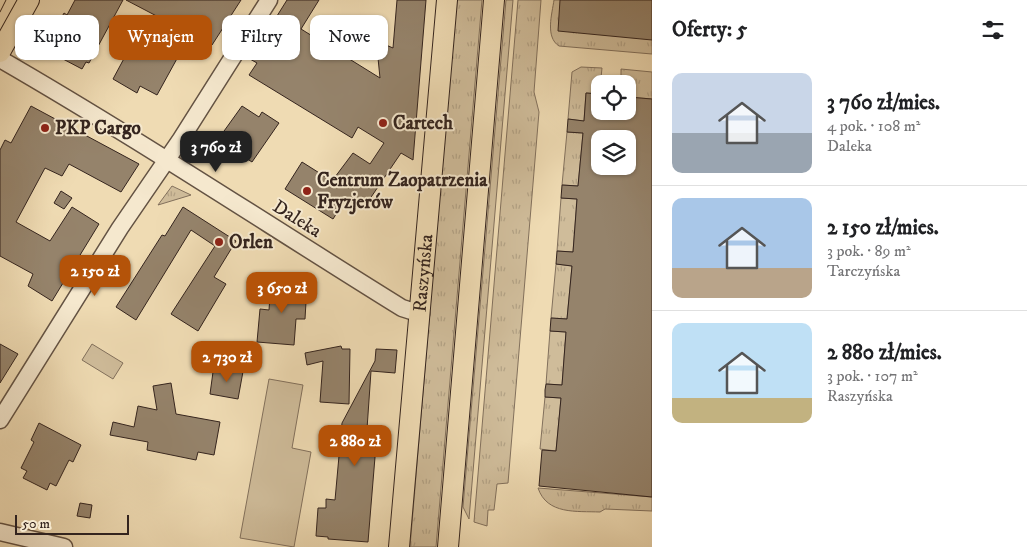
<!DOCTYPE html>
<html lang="pl">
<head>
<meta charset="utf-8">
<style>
  :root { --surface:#fff; --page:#f2f2f2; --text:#202124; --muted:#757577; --line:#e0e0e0; --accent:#b45309 }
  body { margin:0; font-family:"IM FELL DW Pica",serif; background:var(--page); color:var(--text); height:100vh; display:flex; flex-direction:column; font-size:19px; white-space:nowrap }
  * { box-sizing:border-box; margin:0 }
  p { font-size:16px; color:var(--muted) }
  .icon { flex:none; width:28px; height:28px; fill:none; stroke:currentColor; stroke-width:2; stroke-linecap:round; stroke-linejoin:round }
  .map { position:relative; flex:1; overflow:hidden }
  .details { display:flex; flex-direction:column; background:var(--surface); width:375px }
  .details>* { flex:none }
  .hud { position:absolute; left:15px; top:15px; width:475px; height:45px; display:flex; gap:10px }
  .buttons { position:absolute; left:591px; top:75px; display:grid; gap:10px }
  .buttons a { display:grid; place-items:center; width:45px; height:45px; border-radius:10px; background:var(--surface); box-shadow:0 1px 4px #0004; font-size:25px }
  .scale { position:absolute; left:15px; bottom:12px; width:114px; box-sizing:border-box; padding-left:5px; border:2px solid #34241e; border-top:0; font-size:14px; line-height:18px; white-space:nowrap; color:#34241e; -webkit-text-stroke:4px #f5e8ce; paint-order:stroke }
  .price { position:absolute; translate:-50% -42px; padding:0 11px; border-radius:10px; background:var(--accent); color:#fff; font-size:16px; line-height:32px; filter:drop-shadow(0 1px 2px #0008) }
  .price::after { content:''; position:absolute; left:50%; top:30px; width:15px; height:11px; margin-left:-8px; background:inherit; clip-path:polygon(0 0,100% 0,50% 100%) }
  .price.current { background:#222; color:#fff }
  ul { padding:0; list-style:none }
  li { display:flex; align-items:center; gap:15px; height:125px; padding:0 20px }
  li+li { border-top:1px solid var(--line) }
  li span { display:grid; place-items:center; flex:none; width:140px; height:100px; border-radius:10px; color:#555 }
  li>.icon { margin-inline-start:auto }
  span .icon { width:60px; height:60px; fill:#fffc; stroke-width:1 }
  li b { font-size:21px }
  h2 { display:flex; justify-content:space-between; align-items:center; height:60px; padding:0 20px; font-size:21px }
  .chip { padding:0 18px; border-radius:10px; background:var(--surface); box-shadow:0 1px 4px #0004; font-size:18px; line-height:45px }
  .chip.current { background:var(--accent); color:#fff }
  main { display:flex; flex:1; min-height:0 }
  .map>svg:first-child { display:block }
  .grass { fill:url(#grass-tufts); stroke:#82705c }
  .pitch { fill:#cfbc9a; stroke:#82705c }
  .building { fill:#95836b; stroke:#34241e; fill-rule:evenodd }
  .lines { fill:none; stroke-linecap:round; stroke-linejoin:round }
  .minor-casing { stroke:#635243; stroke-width:19 }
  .major-casing { stroke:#34241e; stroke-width:22 }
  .minor { stroke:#f5e8ce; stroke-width:16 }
  .major { stroke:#efdbb3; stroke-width:20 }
  .tram { stroke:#34241e; stroke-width:1 }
  .poi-dot { fill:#8f2418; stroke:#f5e8ce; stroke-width:2 }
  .labels { text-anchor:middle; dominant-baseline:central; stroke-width:4; stroke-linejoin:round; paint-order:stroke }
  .poi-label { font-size:19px; font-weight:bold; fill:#34241e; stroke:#f5e8ce; text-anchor:start }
  .street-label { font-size:19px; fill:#34241e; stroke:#f5e8ce }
</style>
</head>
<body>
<main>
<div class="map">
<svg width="652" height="547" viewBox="0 0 652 547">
  <defs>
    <pattern id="grass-tufts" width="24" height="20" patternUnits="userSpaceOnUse" patternTransform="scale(1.25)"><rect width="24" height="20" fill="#cfbc9a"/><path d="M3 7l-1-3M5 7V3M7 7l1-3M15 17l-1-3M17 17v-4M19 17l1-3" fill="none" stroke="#b2a184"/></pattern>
  </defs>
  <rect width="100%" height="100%" fill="#efdbb3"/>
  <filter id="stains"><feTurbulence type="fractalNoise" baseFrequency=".004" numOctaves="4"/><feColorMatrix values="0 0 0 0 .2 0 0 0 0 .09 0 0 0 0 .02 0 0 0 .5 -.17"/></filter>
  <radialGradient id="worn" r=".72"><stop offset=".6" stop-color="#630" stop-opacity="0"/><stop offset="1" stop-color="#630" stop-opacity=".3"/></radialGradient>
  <!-- grass -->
  <g class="grass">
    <polygon points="456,0 482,0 436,547 410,547"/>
    <polygon points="506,0 513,0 469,519 463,507"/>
    <polygon points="518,0 541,0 534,92 539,112 508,483 497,484 494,510 488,510 487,526 474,522"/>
    <path d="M 554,0 L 560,0 L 652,40 L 652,54 L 559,46 C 545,37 552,14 554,0 Z"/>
    <polygon points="581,67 602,68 601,78 594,78 593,92 600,94 586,93 584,121 568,119 572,72"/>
    <polygon points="621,69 652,72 652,99 628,97 628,84 621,81"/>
    <polygon points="567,132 583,133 578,186 562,185"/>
    <polygon points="172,186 191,195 158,205"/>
    <polygon points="561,198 577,199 573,252 557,251"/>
    <polygon points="556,264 572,266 567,319 551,318"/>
    <polygon points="550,331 566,332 562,385 546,384"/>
    <polygon points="545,397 561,398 556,451 540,449"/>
    <path d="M 538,488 L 652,497 L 652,511 L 605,509 L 600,512 C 577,511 547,515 538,488 Z"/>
  </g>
  <!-- pitch -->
  <g class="pitch">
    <polygon points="92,344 123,363 113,379 82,360"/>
    <polygon points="269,379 303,385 292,448 311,452 294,547 240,538"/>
  </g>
  <!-- building -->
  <g class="building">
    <polygon points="75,0 123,0 89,63 86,62 82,69 44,49 64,13 67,15"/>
    <polygon points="126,0 241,0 212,45"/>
    <polygon points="287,0 319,0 301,29 380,78 378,58 386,45 393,48 397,0 426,0 413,160 401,153 363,209 346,199 333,219 285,189 302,162 332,181 353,153 370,164 384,143 358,127 352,138 249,75 257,63 250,59"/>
    <polygon points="560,0 652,0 652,40 558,31"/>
    <polygon points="135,38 151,47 154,41 179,55 157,95 140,86 137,93 113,79"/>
    <path d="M 586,93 L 600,94 L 600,111 L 628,111 L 628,97 L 652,99 L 652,497 L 539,486 L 542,450 L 556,451 L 561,398 L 545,397 L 545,390 L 546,384 L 562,385 L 566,332 L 550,331 L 551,318 L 567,319 L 572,266 L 556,264 L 557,251 L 573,252 L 577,199 L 561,198 L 562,185 L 578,186 L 583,133 L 567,132 L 568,119 L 584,121 ZM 600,139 L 628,139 L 628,166 L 600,166 Z"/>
    <polygon points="31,106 139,164 121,192 69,164 62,176 45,168 16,222 50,241 72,207 99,224 52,301 28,286 33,274 0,256 0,150 5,140 11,143"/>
    <polygon points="242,106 259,117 262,112 279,123 252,162 235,151 232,156 214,145"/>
    <polygon points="61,191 72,198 64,209 54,203"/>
    <polygon points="183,207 236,241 214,277 226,284 198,331 171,314 215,246 191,230 136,320 116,307 162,235 165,236"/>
    <polygon points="271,282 307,285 305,319 296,319 294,345 257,342 260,309 269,310"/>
    <polygon points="0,344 18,354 0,383"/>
    <polygon points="341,346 342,349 350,349 349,404 320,402 323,361 307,365 305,353"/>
    <polygon points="376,349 397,350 395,373 371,371 367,429 382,430 381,445 376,445 368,542 328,539 328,537 316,536 318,508 326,508 326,499 335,500 342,423 375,361"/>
    <polygon points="244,366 238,399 210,394 213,372"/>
    <polygon points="171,383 176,414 220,422 214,455 198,452 196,460 147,450 148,442 110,435 113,422 134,427 138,406 157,410 153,386"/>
    <polygon points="39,423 81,445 73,462 69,460 56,486 50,483 47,490 23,478 27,471 21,468 34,442 31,440"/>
    <polygon points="80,503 92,505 90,518 77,516"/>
  </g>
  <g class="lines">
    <defs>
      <g id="minor">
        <path d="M 0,59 C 137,138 268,225 402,308 L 421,314"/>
        <polyline points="0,420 120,228 181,139 269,0"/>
        <polyline points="0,532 64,547"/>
      </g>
      <g id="major">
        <polyline points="0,52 29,0"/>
        <path id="s1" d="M 399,547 L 447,0"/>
        <polyline points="448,547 494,0"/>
      </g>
    </defs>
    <!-- minor casing -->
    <use href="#minor" class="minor-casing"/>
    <!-- major casing -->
    <use href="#major" class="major-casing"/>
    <!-- minor -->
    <use href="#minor" class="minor"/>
    <!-- major -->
    <use href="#major" class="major"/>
    <!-- tram -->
    <polyline class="tram" points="0,12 6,0"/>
  </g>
  <!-- markers -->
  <g class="poi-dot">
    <circle cx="383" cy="123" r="5"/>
    <circle cx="45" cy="128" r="5"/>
    <circle cx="307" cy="191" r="5"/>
    <circle cx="219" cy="242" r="5"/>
  </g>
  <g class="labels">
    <!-- poi labels -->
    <g class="poi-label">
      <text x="393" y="123">Cartech</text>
      <text x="55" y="128">PKP Cargo</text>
      <text x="317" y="180">Centrum Zaopatrzenia<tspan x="317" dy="22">Fryzjerów</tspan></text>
      <text x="229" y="242">Orlen</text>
    </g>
    <!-- street labels -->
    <g class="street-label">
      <text transform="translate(297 219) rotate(32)">Daleka</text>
      <text stroke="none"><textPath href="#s1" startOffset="275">Raszyńska</textPath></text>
    </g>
  </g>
  <rect width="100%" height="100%" filter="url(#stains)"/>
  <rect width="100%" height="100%" fill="url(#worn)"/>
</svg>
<div class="buttons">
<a><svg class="icon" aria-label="locate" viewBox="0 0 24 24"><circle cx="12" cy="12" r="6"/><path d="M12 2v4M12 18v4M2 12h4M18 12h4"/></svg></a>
<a><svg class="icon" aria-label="layers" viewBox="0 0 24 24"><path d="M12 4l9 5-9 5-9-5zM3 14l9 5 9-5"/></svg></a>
</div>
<div class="scale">50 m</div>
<b class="price current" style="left:216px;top:173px">3 760 zł</b>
<b class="price" style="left:95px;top:297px">2 150 zł</b>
<b class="price" style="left:282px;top:314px">3 650 zł</b>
<b class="price" style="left:227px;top:383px">2 730 zł</b>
<b class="price" style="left:355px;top:467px">2 880 zł</b>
<div class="hud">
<a class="chip">Kupno</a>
<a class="chip current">Wynajem</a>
<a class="chip">Filtry</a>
<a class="chip">Nowe</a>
</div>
</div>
<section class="details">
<h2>Oferty: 5<svg class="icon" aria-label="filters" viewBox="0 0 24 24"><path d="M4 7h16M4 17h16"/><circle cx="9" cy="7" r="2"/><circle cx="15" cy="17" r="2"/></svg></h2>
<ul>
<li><span style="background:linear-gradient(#c9d6e8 60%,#9aa5b1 0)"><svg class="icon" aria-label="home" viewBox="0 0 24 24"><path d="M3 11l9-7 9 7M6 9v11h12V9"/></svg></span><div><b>3 760 zł/mies.</b><p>4 pok. · 108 m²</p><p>Daleka</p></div></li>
<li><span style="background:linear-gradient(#a9c7e8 70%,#b9a48a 0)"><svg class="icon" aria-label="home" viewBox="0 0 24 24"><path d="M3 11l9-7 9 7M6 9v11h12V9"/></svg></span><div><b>2 150 zł/mies.</b><p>3 pok. · 89 m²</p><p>Tarczyńska</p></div></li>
<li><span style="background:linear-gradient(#bfe0f5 75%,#c2b280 0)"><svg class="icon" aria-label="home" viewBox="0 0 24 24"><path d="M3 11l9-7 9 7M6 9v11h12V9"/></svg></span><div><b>2 880 zł/mies.</b><p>3 pok. · 107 m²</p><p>Raszyńska</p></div></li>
</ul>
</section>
</main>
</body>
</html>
